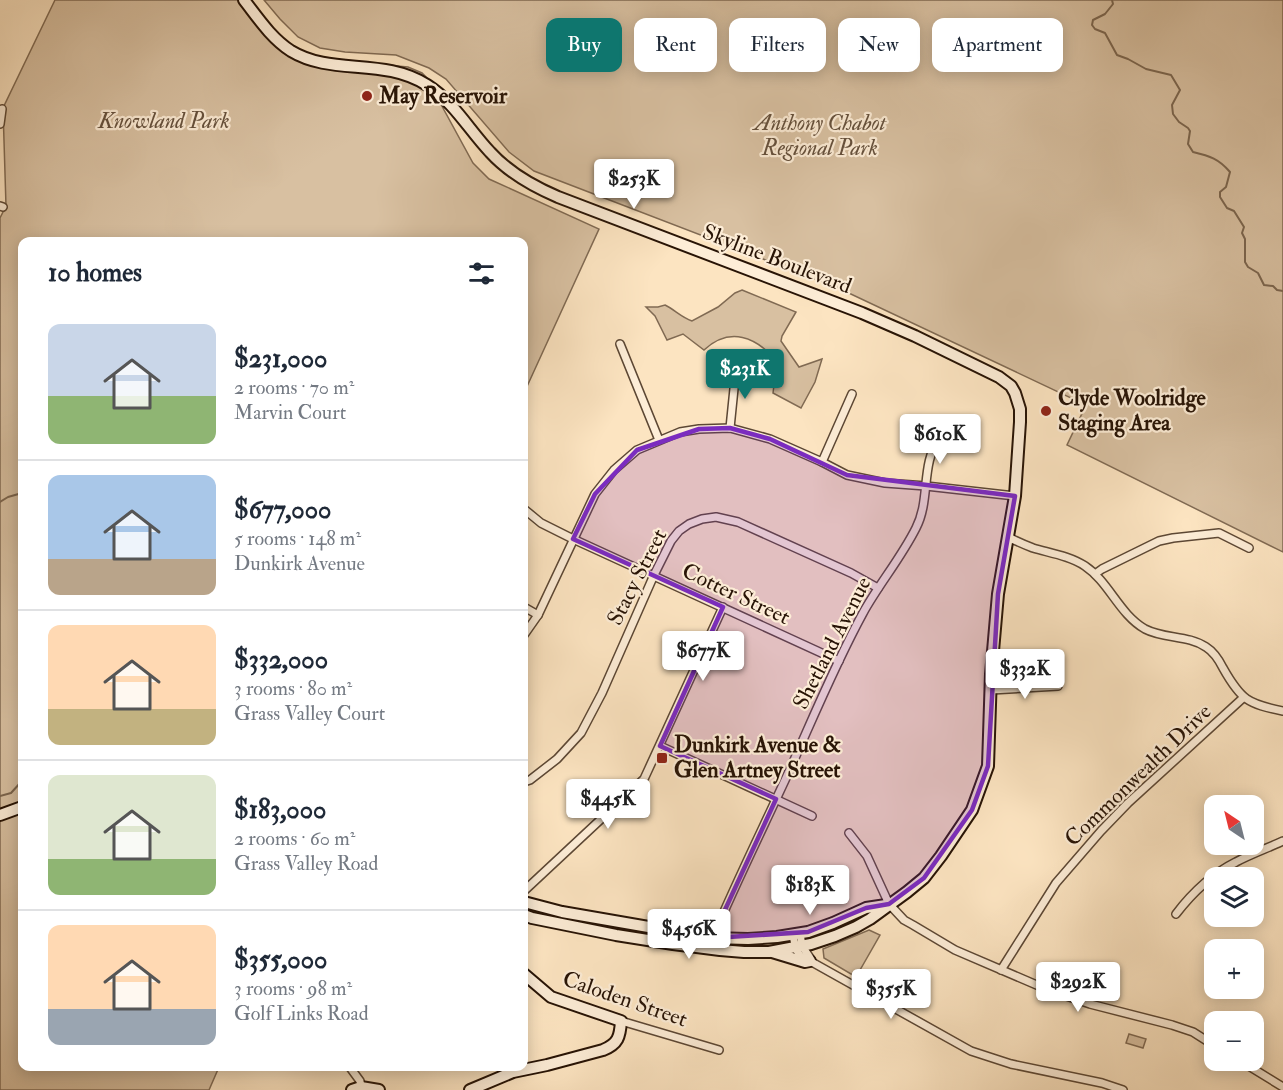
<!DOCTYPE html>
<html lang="en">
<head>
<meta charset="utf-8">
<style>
  :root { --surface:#fff; --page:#f2f2f3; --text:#1f2937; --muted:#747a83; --line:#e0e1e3; --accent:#0f766e }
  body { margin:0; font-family:"IM FELL Double Pica",serif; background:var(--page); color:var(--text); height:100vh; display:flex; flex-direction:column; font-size:22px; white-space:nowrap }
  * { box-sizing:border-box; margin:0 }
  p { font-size:20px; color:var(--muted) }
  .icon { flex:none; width:33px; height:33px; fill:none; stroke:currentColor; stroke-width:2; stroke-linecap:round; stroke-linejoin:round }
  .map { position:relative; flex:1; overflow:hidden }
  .side { position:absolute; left:18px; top:237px; width:510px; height:834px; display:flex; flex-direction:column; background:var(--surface); border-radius:12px; box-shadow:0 3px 15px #0003 }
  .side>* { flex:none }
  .hud { position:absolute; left:546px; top:18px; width:570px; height:54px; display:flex; gap:12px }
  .needle { width:39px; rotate:325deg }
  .tools { position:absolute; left:1204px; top:795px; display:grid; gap:12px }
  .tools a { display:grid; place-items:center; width:60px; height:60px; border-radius:12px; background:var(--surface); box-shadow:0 3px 15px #0003; font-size:30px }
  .price { position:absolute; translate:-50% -51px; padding:0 14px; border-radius:6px; background:#fff; color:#222; font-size:20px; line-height:39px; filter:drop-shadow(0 2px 3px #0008) }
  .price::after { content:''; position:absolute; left:50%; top:36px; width:18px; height:14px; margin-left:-9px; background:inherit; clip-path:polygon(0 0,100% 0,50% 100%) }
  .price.current { background:var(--accent); color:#fff }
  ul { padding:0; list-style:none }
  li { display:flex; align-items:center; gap:18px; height:150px; padding:0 30px }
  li+li { border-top:2px solid var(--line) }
  li span { display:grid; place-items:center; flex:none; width:168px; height:120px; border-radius:12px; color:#555 }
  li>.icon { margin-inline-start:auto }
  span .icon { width:72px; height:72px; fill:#fffc; stroke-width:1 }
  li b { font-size:26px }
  h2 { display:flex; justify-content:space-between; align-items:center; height:72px; padding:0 30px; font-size:26px }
  .chip { padding:0 21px; border-radius:12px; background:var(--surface); box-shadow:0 3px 15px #0003; font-size:21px; line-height:54px }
  .chip.current { background:var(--accent); color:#fff }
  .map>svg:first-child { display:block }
  .green { fill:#d8c0a1; stroke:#806a53; stroke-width:1.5 }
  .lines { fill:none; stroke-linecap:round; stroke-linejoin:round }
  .stream { stroke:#7c664f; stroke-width:2 }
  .street-casing { stroke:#5c4734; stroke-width:10 }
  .secondary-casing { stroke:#271305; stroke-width:14 }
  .street { stroke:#fdedd7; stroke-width:7 }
  .secondary { stroke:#fdedd7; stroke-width:10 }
  .marked { fill:#7b2cbf; fill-opacity:0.2; stroke:#7b2cbf; stroke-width:4.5; stroke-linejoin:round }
  .poi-dot { fill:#8f2418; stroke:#fdedd7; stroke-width:2 }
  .labels { text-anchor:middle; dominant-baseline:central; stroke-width:4.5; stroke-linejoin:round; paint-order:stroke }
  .poi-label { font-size:22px; font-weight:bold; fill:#271305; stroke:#fdedd7; text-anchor:start }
  .park-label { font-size:22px; font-style:italic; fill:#65503c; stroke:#fdedd7 }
  .street-label { font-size:22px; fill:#271305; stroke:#fdedd7 }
</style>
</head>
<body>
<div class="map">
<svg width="1283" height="1090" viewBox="0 0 1283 1090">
  <rect width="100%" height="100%" fill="#fce4c1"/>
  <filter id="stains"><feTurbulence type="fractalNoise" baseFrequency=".00333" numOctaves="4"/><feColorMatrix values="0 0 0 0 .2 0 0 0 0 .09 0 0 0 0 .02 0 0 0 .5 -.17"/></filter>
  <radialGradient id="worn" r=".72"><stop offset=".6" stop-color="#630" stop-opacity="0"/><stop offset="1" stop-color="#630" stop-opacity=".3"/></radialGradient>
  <!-- green -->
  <g class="green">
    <polygon points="55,0 245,0 274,35 311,57 382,68 397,66 408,67 422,73 426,77 473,163 489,179 599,229 524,393 524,242 22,242 22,1066 219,1067 209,1090 0,1090 0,218 6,206 3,108"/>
    <polygon points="264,0 1283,0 1283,552 1067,445 1086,405 836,287 534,171 509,152 446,79 429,68 396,55 345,52 320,48 298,37 280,19"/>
    <path d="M 742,290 L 796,312 L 782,336 L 781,341 L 799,367 L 822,359 L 815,382 L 801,408 L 773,393 L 777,361 C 756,337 730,326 704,350 L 683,334 L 667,340 L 655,316 L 646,307 L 658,307 L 665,305 C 675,310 681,317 692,321 L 718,307 L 735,293 Z"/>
    <polygon points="869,930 880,935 856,977 824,958 823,949"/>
    <polygon points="1129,1034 1146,1039 1143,1048 1126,1043"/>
  </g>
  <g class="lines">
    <!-- stream -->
    <g class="stream">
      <path d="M 1112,0 L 1113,4 L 1105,14 L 1093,20 L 1092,25 L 1095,29 L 1105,33 L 1117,55 L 1128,59 L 1146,69 L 1171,75 L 1180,90 L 1172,105 L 1173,114 L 1179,122 L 1188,128 L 1190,131 L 1188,144 L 1193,152 C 1210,156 1219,159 1230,172 L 1226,187 L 1220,192 L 1220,197 L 1227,208 L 1234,211 L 1244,227 L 1242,233 L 1245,239 L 1245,262 L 1248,267 L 1258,273 L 1264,285 L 1273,286 L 1277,290 L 1283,291"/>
      <polyline points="0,502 8,497 22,493"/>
      <polyline points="0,796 11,793 21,782 22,784"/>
    </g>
    <defs>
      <g id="street">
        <polyline points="0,124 2,109"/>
        <polyline points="0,206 3,207"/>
        <polyline points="620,344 659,440"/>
        <polyline points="730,428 736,369"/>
        <polyline points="822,462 852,394"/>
        <polyline points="524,509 541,523 573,539 839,661"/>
        <path d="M 1008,537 C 1016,541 1025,545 1033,548 C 1050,553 1070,556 1085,566 C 1109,582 1119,614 1145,629 C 1164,639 1188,635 1206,647 C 1214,652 1219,660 1223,668 C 1241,700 1248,704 1283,711"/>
        <polyline points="1095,574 1102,569 1159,541 1173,538 1219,533 1249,548"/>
        <polyline points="524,607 538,615"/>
        <polyline points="524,635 538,615 595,494 614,470 637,450 680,432 699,429 730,428 770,439 822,462 847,475 885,483 926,486 1015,496"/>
        <polyline points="991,690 1058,686"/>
        <polyline points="660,746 812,816"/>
        <polyline points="524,782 530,780 557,759 581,733 602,693 654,575 671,541 679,531 689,524 702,519 716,517 738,522 851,573 878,588"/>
        <polyline points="849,833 867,856 889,904 904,920 913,925 955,950 1046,989 1090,1004 1172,1025 1193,1032 1215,1046"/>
        <polyline points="524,891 644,779 723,607"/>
        <path d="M 1176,914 C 1192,893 1212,874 1236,862 C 1251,854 1268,848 1283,841"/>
        <polyline points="800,933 802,946 810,958 810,961"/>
        <path d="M 793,935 C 795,947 797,958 810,961 L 971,1051 L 1011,1064 L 1102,1083 L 1123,1090"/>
        <path d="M 712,939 C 735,885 761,832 786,778 C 811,723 834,666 863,613 C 879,584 901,558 916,528 C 931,499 920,464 940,437"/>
        <polyline points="1001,970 1056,883 1101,831 1128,803 1243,698"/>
        <polyline points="621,1021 719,1050"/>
        <polyline points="1239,1060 1283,1087"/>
        <polyline points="349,1066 360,1081 361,1087"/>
      </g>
      <g id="secondary">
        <path d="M 244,0 C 258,18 271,38 291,51 C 332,76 383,57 427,85 C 454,102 469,130 490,152 C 509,173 532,186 558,197 L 862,313 L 915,336 L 999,377 L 1011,386 L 1015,393 L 1020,409 L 1020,422 L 1015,496 L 998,594 L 991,674 L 988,766 L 972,810 L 941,856 L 924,878 L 907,892 L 870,919 L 856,927 L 835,936 L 811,944 L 769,952 L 744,952 L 720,950 L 673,944 L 616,935 L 532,918 L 524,915"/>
        <polyline points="0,815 22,807"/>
        <polyline points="524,902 562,912 712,938 748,939 777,937 808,932 833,923 866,908 886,905"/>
        <polyline points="772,952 805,962 810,961"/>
        <polyline points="352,1090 361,1087 379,1090"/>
        <path d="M 470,1090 L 513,1072 L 547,1065 L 603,1050 C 618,1044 620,1037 621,1021 L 551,997 L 524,974"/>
      </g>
    </defs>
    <!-- street casing -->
    <use href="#street" class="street-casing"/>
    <!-- secondary casing -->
    <use href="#secondary" class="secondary-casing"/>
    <!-- street -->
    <use href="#street" class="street"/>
    <!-- secondary -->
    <use href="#secondary" class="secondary"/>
  </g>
  <!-- marked area -->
  <path class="marked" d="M 730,428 L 770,439 L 847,475 L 1015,496 L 998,594 L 988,766 L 972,810 L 924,878 L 889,904 L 866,908 L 808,932 L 712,938 L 776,799 L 660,746 L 723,607 L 573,539 L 595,494 L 637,450 L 699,429 Z"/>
  <!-- markers -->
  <g class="poi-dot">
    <circle cx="367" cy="96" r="6"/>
    <circle cx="1046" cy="411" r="6"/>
    <rect x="656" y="752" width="12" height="12" rx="3"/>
  </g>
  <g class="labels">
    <!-- poi labels -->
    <g class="poi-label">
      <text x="379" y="96">May Reservoir</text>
      <text x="1058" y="398">Clyde Woolridge<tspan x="1058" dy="25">Staging Area</tspan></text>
      <text x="674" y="745">Dunkirk Avenue &amp;<tspan x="674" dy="25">Glen Artney Street</tspan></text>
    </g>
    <!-- park labels -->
    <g class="park-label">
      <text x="164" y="121">Knowland Park</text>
      <text x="820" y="123">Anthony Chabot<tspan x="820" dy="25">Regional Park</tspan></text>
    </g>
    <!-- street labels -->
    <g class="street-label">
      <text transform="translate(777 259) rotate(21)">Skyline Boulevard</text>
      <text transform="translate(637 577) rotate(-63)">Stacy Street</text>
      <text transform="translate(736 594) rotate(25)">Cotter Street</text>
      <text transform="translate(832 643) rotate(-63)">Shetland Avenue</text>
      <text transform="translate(1138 775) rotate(-44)">Commonwealth Drive</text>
      <text transform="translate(625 999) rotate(19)">Caloden Street</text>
    </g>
  </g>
  <rect width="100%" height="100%" filter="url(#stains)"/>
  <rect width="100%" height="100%" fill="url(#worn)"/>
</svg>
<div class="tools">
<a><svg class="needle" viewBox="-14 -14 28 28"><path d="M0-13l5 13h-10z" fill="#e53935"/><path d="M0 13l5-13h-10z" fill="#747a83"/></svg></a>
<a><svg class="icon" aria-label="layers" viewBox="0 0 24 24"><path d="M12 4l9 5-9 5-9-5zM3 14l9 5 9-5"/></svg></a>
<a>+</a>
<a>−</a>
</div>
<b class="price" style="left:634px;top:210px">$253K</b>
<b class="price current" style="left:745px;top:400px">$231K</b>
<b class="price" style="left:940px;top:465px">$610K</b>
<b class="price" style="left:703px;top:682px">$677K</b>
<b class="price" style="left:1025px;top:700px">$332K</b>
<b class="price" style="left:608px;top:830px">$445K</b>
<b class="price" style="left:810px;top:916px">$183K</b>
<b class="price" style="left:689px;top:960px">$456K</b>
<b class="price" style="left:1078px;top:1013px">$292K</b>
<b class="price" style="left:891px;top:1020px">$355K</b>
<div class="hud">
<a class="chip current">Buy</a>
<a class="chip">Rent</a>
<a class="chip">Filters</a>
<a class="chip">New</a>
<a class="chip">Apartment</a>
</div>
<section class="side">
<h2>10 homes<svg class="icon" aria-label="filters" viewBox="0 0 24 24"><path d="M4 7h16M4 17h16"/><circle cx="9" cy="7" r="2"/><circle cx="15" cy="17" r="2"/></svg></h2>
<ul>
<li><span style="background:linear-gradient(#c9d6e8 60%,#8fb573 0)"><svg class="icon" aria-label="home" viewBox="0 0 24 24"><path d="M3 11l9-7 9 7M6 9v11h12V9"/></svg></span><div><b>$231,000</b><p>2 rooms · 70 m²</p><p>Marvin Court</p></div></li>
<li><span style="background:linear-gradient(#a9c7e8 70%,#b9a48a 0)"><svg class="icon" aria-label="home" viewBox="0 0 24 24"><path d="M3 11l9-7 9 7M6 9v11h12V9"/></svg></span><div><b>$677,000</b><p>5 rooms · 148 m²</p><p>Dunkirk Avenue</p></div></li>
<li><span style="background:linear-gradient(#ffd9b3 70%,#c2b280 0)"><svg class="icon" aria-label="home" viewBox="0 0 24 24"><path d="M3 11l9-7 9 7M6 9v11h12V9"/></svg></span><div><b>$332,000</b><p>3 rooms · 80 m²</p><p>Grass Valley Court</p></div></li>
<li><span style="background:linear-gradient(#dfe7d0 70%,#8fb573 0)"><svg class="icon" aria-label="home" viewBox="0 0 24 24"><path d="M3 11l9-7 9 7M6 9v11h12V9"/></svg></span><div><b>$183,000</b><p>2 rooms · 60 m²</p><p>Grass Valley Road</p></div></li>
<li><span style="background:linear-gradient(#ffd9b3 70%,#9aa5b1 0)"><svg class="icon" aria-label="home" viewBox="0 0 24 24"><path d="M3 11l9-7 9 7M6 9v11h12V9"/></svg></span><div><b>$355,000</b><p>3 rooms · 98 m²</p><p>Golf Links Road</p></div></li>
</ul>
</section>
</div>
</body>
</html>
